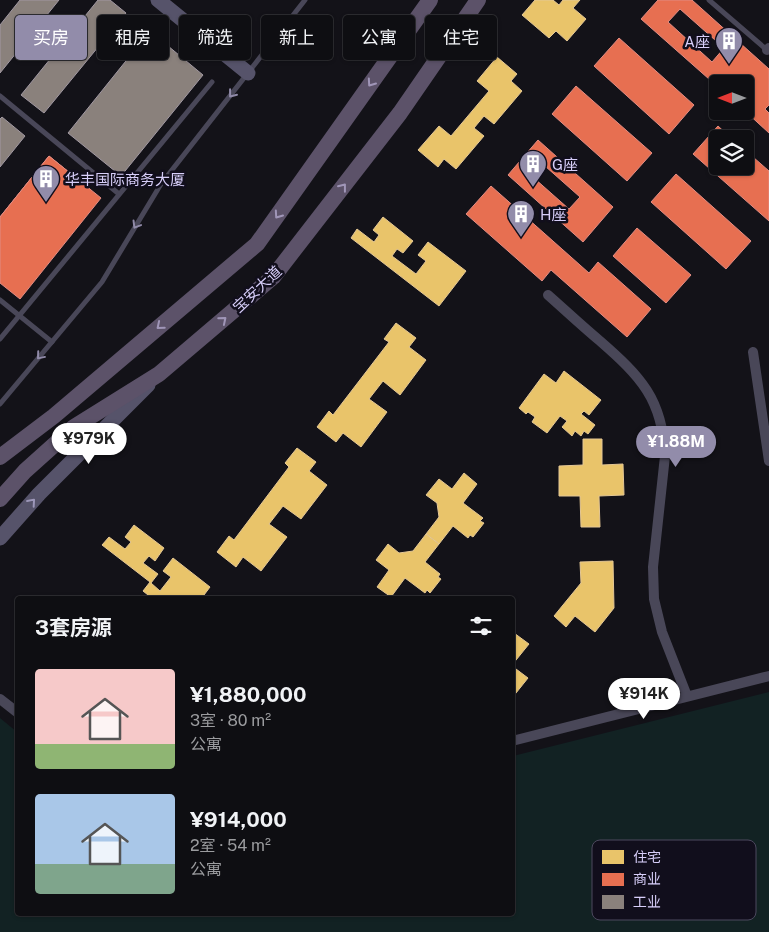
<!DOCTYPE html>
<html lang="zh">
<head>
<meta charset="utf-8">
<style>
  :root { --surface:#0e0e12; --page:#1c1c20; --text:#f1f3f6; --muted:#9b9c9f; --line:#2e2e32; --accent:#928caa }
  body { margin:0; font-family:"Public Sans","Noto Sans SC",sans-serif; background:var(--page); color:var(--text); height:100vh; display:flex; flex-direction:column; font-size:19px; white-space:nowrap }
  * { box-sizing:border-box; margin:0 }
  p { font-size:16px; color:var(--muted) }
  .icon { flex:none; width:28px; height:28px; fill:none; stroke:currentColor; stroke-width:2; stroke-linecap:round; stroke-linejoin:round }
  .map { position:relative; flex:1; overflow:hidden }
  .drawer { position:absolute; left:15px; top:596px; width:500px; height:320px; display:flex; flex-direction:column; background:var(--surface); border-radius:5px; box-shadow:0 1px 4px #0004,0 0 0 1px var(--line) }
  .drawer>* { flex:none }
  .guide { position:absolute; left:15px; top:15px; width:500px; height:45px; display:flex; gap:10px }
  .needle { width:32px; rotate:270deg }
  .controls { position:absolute; left:709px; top:75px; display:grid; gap:10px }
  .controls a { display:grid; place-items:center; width:45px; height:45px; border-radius:5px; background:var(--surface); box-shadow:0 1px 4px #0004,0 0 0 1px var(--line); font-size:25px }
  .price { position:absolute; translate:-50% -42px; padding:0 11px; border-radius:18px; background:#fff; color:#222; font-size:16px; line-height:32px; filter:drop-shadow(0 1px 2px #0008) }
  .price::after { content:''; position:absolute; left:50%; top:30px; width:15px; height:11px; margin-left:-8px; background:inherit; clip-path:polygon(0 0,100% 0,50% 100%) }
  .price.current { background:var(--accent); color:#fff }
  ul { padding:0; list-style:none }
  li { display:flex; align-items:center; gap:15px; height:125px; padding:0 20px }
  li span { display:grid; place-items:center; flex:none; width:140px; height:100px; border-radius:5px; color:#555 }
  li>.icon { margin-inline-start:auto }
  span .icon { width:60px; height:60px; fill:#fffc; stroke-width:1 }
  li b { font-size:21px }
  h2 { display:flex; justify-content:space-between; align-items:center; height:60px; padding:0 20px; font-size:21px }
  .pill { padding:0 18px; border-radius:5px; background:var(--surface); box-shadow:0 1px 4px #0004,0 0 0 1px var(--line); font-size:18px; line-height:45px }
  .pill.current { background:var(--accent); color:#fff }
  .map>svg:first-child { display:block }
  .green { fill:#122223 }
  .homes { fill:#e9c46a; stroke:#e4c795 }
  .shops { fill:#e76f51; stroke:#e28c83; fill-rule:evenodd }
  .industry { fill:#8a817c; stroke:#a198a2 }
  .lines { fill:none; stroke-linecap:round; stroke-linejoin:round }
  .lane { stroke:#494758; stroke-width:5 }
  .street { stroke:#494758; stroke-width:10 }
  .secondary { stroke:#56536a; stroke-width:15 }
  .primary { stroke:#5c5269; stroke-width:16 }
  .oneway { stroke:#a096b8 }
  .oneway2 { stroke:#908aa8 }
  .oneway3 { stroke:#9d97b9 }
  .labels { text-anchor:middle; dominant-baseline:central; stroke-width:5; stroke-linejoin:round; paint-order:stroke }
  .poi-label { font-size:15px; fill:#d7cef9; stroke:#110e1c; text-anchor:start }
  .street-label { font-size:15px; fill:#d7cef9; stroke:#110e1c }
  .key { fill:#110e1c; stroke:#4c485e; stroke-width:1 }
  .key-label { font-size:14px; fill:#d7cef9 }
</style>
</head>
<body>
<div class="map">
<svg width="769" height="932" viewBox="0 0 769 932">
  <rect width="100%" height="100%" fill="#131218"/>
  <!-- green -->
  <polygon class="green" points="769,692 769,932 0,932 0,718 17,732 18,914 512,914 513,756"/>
  <!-- homes -->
  <g class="homes">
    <polygon points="535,0 553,0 559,5 563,0 580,0 573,8 586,19 567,41 556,31 549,38 522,15"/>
    <polygon points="497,57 517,74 511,81 522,91 494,124 484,116 474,128 484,136 456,169 444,159 438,167 418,150 439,126 451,136 489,91 477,81"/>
    <polygon points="383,217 413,241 403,253 397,249 392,256 416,274 426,261 418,255 428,242 466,271 439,306 351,238 357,229 374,242 379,235 373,230"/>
    <polygon points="396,323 416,338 409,347 426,360 400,395 383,381 369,399 387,412 361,447 343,433 336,442 317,427 329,411 333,415 389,342 384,339"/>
    <polygon points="564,371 601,400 589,415 584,411 581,414 595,425 588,434 584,431 581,436 575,431 572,436 562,427 567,421 560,416 547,433 532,422 535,417 528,412 526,414 519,408 544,374 556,383"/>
    <polygon points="583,439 602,439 602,465 623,464 624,495 599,496 600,527 581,527 580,496 559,496 559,466 583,465"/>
    <polygon points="297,448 316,462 309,471 327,485 301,519 283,506 269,524 287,537 261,571 243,557 236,567 217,552 229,536 234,540 289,467 285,463"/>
    <polygon points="464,473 477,484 463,503 483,518 480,521 484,523 473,537 470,535 468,538 453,526 439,544 426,534 439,517 437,503 426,495 439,479 452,489"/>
    <polygon points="134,525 164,548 155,561 149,556 143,563 158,574 151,583 160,591 171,577 163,571 173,558 210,587 201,599 153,599 143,591 150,582 102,545 109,537 125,549 131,542 125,537"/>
    <polygon points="426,534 439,544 425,562 440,574 438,577 441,579 430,593 427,590 425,593 405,578 391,597 377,587 389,570 376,560 388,544 399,553 413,551"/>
    <polygon points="613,561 614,608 595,632 575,616 566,627 554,616 581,583 580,562"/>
    <polygon points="514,633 529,644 512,665 512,636"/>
    <polygon points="512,666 528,678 512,698"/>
  </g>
  <!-- shops -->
  <g class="shops">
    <path d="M 658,0 L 692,0 L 769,69 L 769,105 L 765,109 L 769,113 L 769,133 L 745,111 L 745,84 L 718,84 L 718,87 L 641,19 ZM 680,9 L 724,48 L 712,62 L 668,22 Z"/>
    <polygon points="619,38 694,105 669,134 594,66"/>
    <polygon points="576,86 652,153 627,181 552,114"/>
    <polygon points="718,126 732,139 718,139 718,166 745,166 745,150 769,171 769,221 693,154"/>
    <path d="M 538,140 L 613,207 L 583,242 L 508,175 ZM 545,166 L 580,197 L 569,209 L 534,178 Z"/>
    <polygon points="49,156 91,190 39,255 0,223 0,217"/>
    <polygon points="49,156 101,198 20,299 0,283 0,217"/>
    <polygon points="676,174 751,241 726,269 651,202"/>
    <polygon points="491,186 589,273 598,262 651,309 627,337 551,270 542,281 466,214"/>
    <polygon points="637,228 691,275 666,303 613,256"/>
  </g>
  <!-- industry -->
  <g class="industry">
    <polygon points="20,0 59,0 0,73 0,25"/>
    <polygon points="98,0 110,0 126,13 44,113 21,95"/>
    <polygon points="150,31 203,75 121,176 68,133"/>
    <polygon points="2,117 25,136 0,167 0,119"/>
  </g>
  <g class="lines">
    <!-- lane -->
    <g class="lane">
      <polyline points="709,0 767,50"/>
      <polyline points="0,96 119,194"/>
      <polyline points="0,300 52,342"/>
      <polyline points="0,339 212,82"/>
      <polyline points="0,404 102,282 161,184 305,0"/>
    </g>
    <!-- street -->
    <g class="street">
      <polyline points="767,50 769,48"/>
      <path d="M 548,295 C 565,310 582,326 600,341 C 640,376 663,399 665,456 L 653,567 L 654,599 L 662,632 L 687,696"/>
      <polyline points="753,352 769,461"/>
      <polyline points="0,699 18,713"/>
      <polyline points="512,741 769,676"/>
    </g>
    <!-- secondary -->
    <g class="secondary">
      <polyline points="158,0 248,73"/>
      <polyline points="0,538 39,494 148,385"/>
    </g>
    <!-- primary -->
    <g class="primary">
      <polyline points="0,457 54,416 257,244 430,0"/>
      <polyline points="0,499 25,471 74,427 159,374 273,277 400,113 478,0"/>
    </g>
  </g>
  <!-- one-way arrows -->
  <defs><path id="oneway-chevron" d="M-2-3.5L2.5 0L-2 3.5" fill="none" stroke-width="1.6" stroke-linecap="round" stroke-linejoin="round" transform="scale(1.25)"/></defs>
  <g class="oneway">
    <use href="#oneway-chevron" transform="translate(371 83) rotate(125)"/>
    <use href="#oneway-chevron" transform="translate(343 187) rotate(-52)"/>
    <use href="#oneway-chevron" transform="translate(278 215) rotate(125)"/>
    <use href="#oneway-chevron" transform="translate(223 320) rotate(-40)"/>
    <use href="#oneway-chevron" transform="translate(160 326) rotate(140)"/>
  </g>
  <g class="oneway2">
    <use href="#oneway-chevron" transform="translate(232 94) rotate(128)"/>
    <use href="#oneway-chevron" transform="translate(136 225) rotate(121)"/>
    <use href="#oneway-chevron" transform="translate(40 356) rotate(130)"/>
  </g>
  <use class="oneway3" href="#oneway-chevron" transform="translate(32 502) rotate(-49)"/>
  <!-- icons -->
  <defs>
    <symbol id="building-pin" viewBox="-11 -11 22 30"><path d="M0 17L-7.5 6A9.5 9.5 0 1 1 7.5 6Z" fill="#928caa" stroke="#110e1c"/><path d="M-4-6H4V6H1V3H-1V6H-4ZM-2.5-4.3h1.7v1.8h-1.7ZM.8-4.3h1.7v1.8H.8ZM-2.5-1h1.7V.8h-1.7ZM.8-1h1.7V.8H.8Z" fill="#fff"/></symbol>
  </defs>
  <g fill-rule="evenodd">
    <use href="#building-pin" x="713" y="25" width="32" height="43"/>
    <use href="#building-pin" x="517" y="148" width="32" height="43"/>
    <use href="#building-pin" x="30" y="163" width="32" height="43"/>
    <use href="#building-pin" x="505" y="198" width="32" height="43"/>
  </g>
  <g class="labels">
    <!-- poi labels -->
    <g class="poi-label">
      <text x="710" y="41" text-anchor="end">A座</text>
      <text x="552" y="164">G座</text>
      <text x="65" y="179">华丰国际商务大厦</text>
      <text x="540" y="214">H座</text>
    </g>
    <!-- street labels -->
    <g class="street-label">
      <text transform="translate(257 289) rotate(-43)">宝安大道</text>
    </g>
  </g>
  <!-- legend -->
  <rect x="592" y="840" width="164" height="80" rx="8" class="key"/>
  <rect x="602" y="850" width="22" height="14" fill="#e9c46a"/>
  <rect x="602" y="873" width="22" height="13" fill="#e76f51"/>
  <rect x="602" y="895" width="22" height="14" fill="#8a817c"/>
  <g class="key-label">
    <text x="633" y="862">住宅</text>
    <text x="633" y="884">商业</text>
    <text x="633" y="907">工业</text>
  </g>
</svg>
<div class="controls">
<a><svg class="needle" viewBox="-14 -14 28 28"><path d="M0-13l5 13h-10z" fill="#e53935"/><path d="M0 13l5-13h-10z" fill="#9b9c9f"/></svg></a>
<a><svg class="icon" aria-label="layers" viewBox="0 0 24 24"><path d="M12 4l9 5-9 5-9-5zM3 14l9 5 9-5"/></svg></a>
</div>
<b class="price" style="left:89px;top:465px">¥979K</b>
<b class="price current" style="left:676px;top:468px">¥1.88M</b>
<b class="price" style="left:644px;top:720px">¥914K</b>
<div class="guide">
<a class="pill current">买房</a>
<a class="pill">租房</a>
<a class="pill">筛选</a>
<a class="pill">新上</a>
<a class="pill">公寓</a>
<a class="pill">住宅</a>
</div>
<section class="drawer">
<h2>3套房源<svg class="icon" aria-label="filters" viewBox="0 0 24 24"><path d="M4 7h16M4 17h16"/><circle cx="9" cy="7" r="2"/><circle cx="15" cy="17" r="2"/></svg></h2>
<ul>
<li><span style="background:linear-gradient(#f6c9c9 75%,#8fb573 0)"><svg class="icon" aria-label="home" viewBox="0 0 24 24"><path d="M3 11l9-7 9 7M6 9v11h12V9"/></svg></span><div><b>¥1,880,000</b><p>3室 · 80 m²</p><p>公寓</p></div></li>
<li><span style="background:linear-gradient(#a9c7e8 70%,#7fa58c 0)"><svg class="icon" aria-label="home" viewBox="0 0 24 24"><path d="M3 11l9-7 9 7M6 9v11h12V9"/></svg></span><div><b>¥914,000</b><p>2室 · 54 m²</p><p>公寓</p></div></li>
</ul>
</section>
</div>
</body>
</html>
